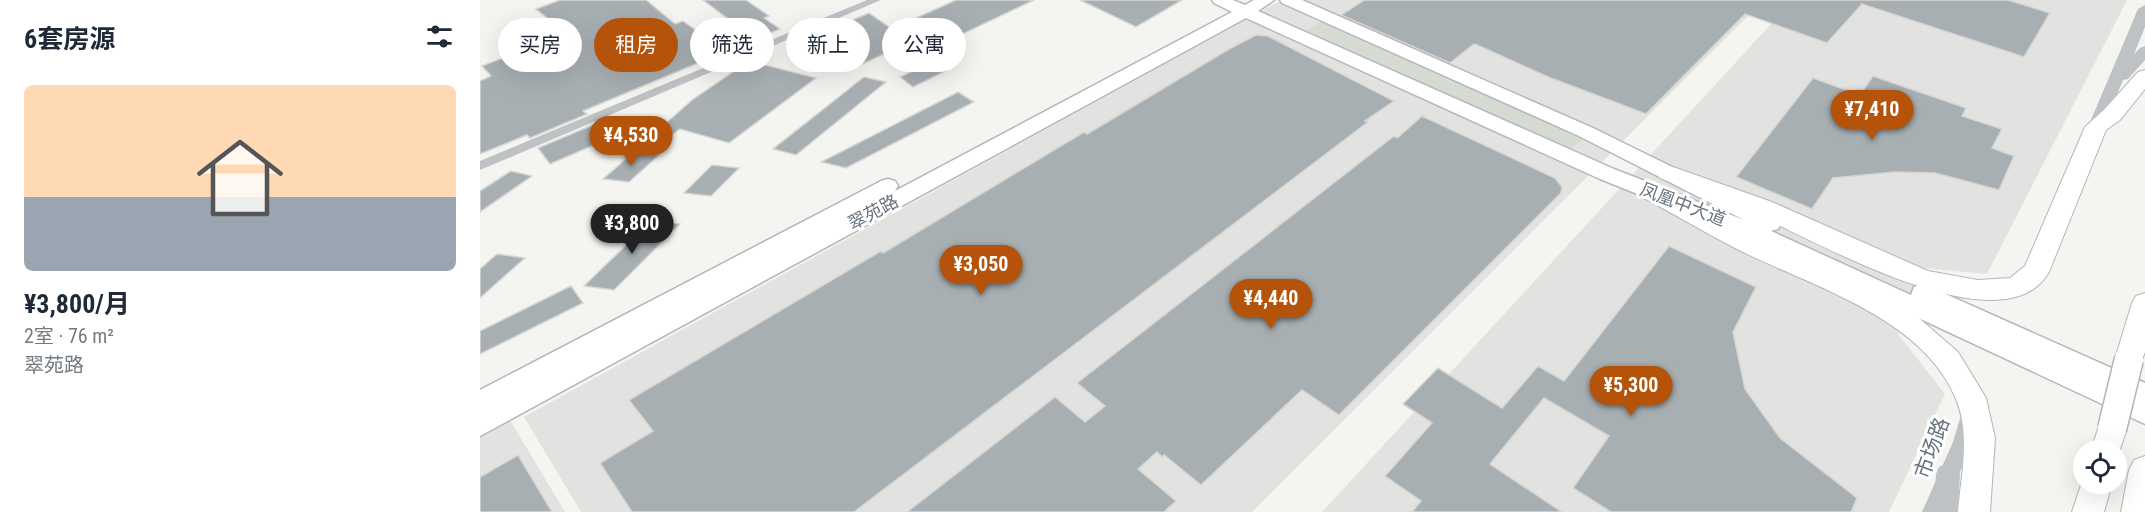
<!DOCTYPE html>
<html lang="zh">
<head>
<meta charset="utf-8">
<style>
  :root { --surface:#fff; --page:#f6f6f7; --text:#1f2937; --muted:#747a83; --line:#e0e1e3; --accent:#b45309 }
  body { margin:0; font-family:"Roboto Condensed","Noto Sans SC",sans-serif; background:var(--page); color:var(--text); height:100vh; display:flex; flex-direction:column; font-size:22px; white-space:nowrap }
  * { box-sizing:border-box; margin:0 }
  p { font-size:20px; color:var(--muted) }
  .icon { flex:none; width:33px; height:33px; fill:none; stroke:currentColor; stroke-width:2; stroke-linecap:round; stroke-linejoin:round }
  .map { position:relative; flex:1; overflow:hidden }
  .panel { display:flex; flex-direction:column; background:var(--surface); width:480px }
  .panel>* { flex:none }
  .hud { position:absolute; left:18px; top:18px; width:570px; height:54px; display:flex; gap:12px }
  .fabs { position:absolute; left:1593px; top:440px; display:grid; gap:12px }
  .fabs a { display:grid; place-items:center; width:54px; height:54px; border-radius:50%; background:var(--surface); box-shadow:0 6px 24px #0002; font-size:30px }
  .price { position:absolute; translate:-50% -51px; padding:0 14px; border-radius:21px; background:var(--accent); color:#fff; font-size:20px; line-height:39px; filter:drop-shadow(0 2px 3px #0008) }
  .price::after { content:''; position:absolute; left:50%; top:36px; width:18px; height:14px; margin-left:-9px; background:inherit; clip-path:polygon(0 0,100% 0,50% 100%) }
  .price.selected { background:#222; color:#fff }
  ul { padding:0; list-style:none }
  li { display:grid; align-content:center; gap:12px; height:318px; padding:0 24px }
  li+li { border-top:2px solid var(--line) }
  li span { display:grid; place-items:center; height:186px; border-radius:9px; color:#555 }
  li>.icon { margin-inline-start:auto }
  span .icon { width:108px; height:108px; fill:#fffc; stroke-width:1 }
  li b { font-size:26px }
  h2 { display:flex; justify-content:space-between; align-items:center; height:72px; padding:0 24px; font-size:26px }
  .chip { padding:0 21px; border-radius:27px; background:var(--surface); box-shadow:0 6px 24px #0002; font-size:21px; line-height:54px }
  .chip.selected { background:var(--accent); color:#fff }
  main { display:flex; flex:1; min-height:0 }
  .map>svg:first-child { display:block }
  .built { fill:#e2e3e1 }
  .green { fill:#d6dbd2 }
  .building { fill:#a8afb3; stroke:#d6d6d4; stroke-width:1.5 }
  .lines { fill:none; stroke-linecap:round; stroke-linejoin:round }
  .secondary-casing { stroke:#b3b7bb; stroke-width:3 }
  .trunk-casing { stroke:#b3b6b9; stroke-width:2 }
  .minor { fill:#bec2c5; fill-rule:evenodd }
  .tertiary { fill:#bec2c5; fill-rule:evenodd }
  .secondary { fill:#fff; fill-rule:evenodd }
  .trunk { fill:#fff; fill-rule:evenodd }
  .trunk-bridge-casing { stroke:#b3b6b9; stroke-width:31; stroke-linecap:butt }
  .trunk-bridge { stroke:#fff; stroke-width:28 }
  .labels { text-anchor:middle; dominant-baseline:central; stroke-width:6; stroke-linejoin:round; paint-order:stroke }
  .street-label { font-size:18px; fill:#66747f; stroke:#fff }
  .near-street-label { font-size:21px; fill:#66747f; stroke:#fff }
</style>
</head>
<body>
<main>
<section class="panel">
<h2>6套房源<svg class="icon" aria-label="filters" viewBox="0 0 24 24"><path d="M4 7h16M4 17h16"/><circle cx="9" cy="7" r="2"/><circle cx="15" cy="17" r="2"/></svg></h2>
<ul>
<li><span style="background:linear-gradient(#ffd9b3 60%,#9aa5b1 0)"><svg class="icon" aria-label="home" viewBox="0 0 24 24"><path d="M3 11l9-7 9 7M6 9v11h12V9"/></svg></span><div><b>¥3,800/月</b><p>2室 · 76 m²</p><p>翠苑路</p></div></li>
</ul>
</section>
<div class="map">
<svg width="1665" height="512" viewBox="0 0 1665 512">
  <rect width="100%" height="100%" fill="#f4f4f1"/>
  <!-- built -->
  <g class="built">
    <polygon points="801,0 1284,0 772,512 101,512 44,417"/>
    <polygon points="1313,0 1647,0 1507,274 1443,268 1418,334 1465,394 1409,512 842,512"/>
    <polygon points="30,420 85,512 0,512 0,435"/>
  </g>
  <!-- green -->
  <polygon class="green" points="844,20 1107,136 1087,152 826,31"/>
  <!-- building -->
  <g class="building">
    <polygon points="80,0 166,0 195,24 203,21 234,43 264,31 223,0 266,0 289,16 284,18 300,29 103,111 107,114 50,138 47,135 0,154 0,81 11,76 2,66 54,46 43,34 73,23 56,9"/>
    <polygon points="476,0 554,0 455,47 439,38 369,70 358,61 344,72 311,46 389,13 412,29"/>
    <polygon points="600,0 702,0 656,27"/>
    <polygon points="884,0 1528,0 1570,13 1544,57 1382,4 1347,43 1265,14 1166,114 1068,77 997,45 994,44 970,63 861,15"/>
    <polygon points="776,35 788,36 914,101 885,121 888,122 374,512 152,512 120,463 173,431 149,400 401,251 403,253 604,132 607,134 749,49"/>
    <polygon points="269,61 336,78 249,143 200,129 190,136 176,132 212,100"/>
    <polygon points="454,61 468,70 433,87 420,77"/>
    <polygon points="1393,76 1486,108 1482,116 1522,129 1512,148 1534,156 1519,190 1455,173 1415,172 1353,178 1332,209 1256,177 1333,78 1380,95"/>
    <polygon points="384,77 406,82 316,155 293,149"/>
    <polygon points="478,92 494,102 366,168 341,162"/>
    <polygon points="942,116 1075,178 1082,187 1081,193 859,415 822,390 721,485 684,455 682,457 677,452 658,469 696,501 684,512 427,512 575,397 605,422 625,406 597,383 914,136 917,138"/>
    <polygon points="115,124 128,139 70,164 58,148"/>
    <polygon points="154,152 179,155 149,182 123,179"/>
    <polygon points="232,165 259,168 231,196 204,193"/>
    <polygon points="31,171 52,176 0,212 0,191"/>
    <polygon points="172,220 200,224 134,290 104,286"/>
    <polygon points="1189,246 1276,287 1253,332 1265,389 1300,438 1377,498 1371,512 1131,512 1093,488 1129,436 1064,398 1010,464 1082,512 932,512 941,501 905,476 952,423 923,404 958,368 1022,408 1058,366 1084,381"/>
    <polygon points="17,254 45,258 0,298 0,269"/>
    <polygon points="91,286 103,303 0,354 0,331"/>
    <polygon points="38,455 72,512 0,512 0,477"/>
  </g>
  <g class="lines">
    <defs>
      <polygon id="secondary" points="732,0 753,0 765,5 774,0 794,0 778,11 1134,169 1264,220 1099,136 802,3 800,0 822,0 1113,128 1298,219 1301,224 1298,229 1291,231 1431,295 1434,287 1442,284 1450,287 1665,383 1665,424 1263,236 1120,179 766,18 0,436 0,390 401,181 408,179 415,181 418,186 415,191 398,200 752,12 734,3"/>
      <g id="trunk">
        <path d="M 1665,70 L 1665,89 L 1640,120 L 1626,130 L 1569,272 C 1523,352 1333,238 1274,214 C 1243,201 1211,190 1180,178 L 1176,173 L 1180,168 L 1188,166 L 1196,168 L 1292,202 L 1448,271 L 1498,280 L 1530,278 L 1545,266 L 1605,127 L 1624,110 L 1658,72 Z"/>
        <path d="M 1172,184 L 1273,236 L 1424,305 L 1478,352 L 1506,398 L 1515,438 L 1510,512 L 1478,512 C 1481,476 1491,434 1476,399 C 1442,316 1329,286 1255,248 C 1224,232 1194,214 1164,198 L 1160,192 L 1164,186 Z"/>
        <polygon points="1665,293 1665,352 1659,367 1649,370 1639,367 1635,359 1652,303 1656,296"/>
        <polygon points="1632,416 1643,420 1647,429 1636,460 1636,450 1611,450 1621,420"/>
        <polygon points="1665,456 1665,512 1641,512 1649,470 1654,460"/>
        <polygon points="1604,476 1604,483 1632,483 1624,512 1592,512"/>
      </g>
    </defs>
    <!-- secondary casing -->
    <use href="#secondary" class="secondary-casing"/>
    <!-- trunk casing -->
    <use href="#trunk" class="trunk-casing"/>
    <!-- minor -->
    <g class="minor">
      <polygon points="387,0 401,0 0,170 0,161"/>
      <path d="M 1488,410 L 1494,412 C 1503,429 1470,493 1462,512 L 1442,512 L 1473,442 L 1482,412 Z"/>
    </g>
    <!-- tertiary -->
    <g class="tertiary">
      <polygon points="1665,5 1665,27 1654,54 1660,48 1665,46 1665,60 1648,79 1643,80 1622,131 1610,131 1608,127 1658,9"/>
      <polygon points="1468,463 1477,467 1480,474 1478,512 1454,512 1456,474 1459,467"/>
    </g>
    <!-- secondary -->
    <use href="#secondary" class="secondary"/>
    <!-- trunk -->
    <use href="#trunk" class="trunk"/>
    <defs>
      <polyline id="trunk-bridge" points="1632,429 1649,359"/>
    </defs>
    <!-- trunk-bridge casing -->
    <use href="#trunk-bridge" class="trunk-bridge-casing"/>
    <!-- trunk-bridge -->
    <use href="#trunk-bridge" class="trunk-bridge"/>
  </g>
  <g class="labels">
    <!-- street labels -->
    <g class="street-label">
      <text transform="translate(1203 204) rotate(21)">凤凰中大道</text>
      <text transform="translate(393 212) rotate(-28)">翠苑路</text>
    </g>
    <!-- near-street labels -->
    <g class="near-street-label">
      <text transform="translate(1452 448) rotate(-70)">市场路</text>
    </g>
  </g>
</svg>
<div class="fabs">
<a><svg class="icon" aria-label="locate" viewBox="0 0 24 24"><circle cx="12" cy="12" r="6"/><path d="M12 2v4M12 18v4M2 12h4M18 12h4"/></svg></a>
</div>
<b class="price" style="left:1392px;top:141px">¥7,410</b>
<b class="price" style="left:151px;top:167px">¥4,530</b>
<b class="price selected" style="left:152px;top:255px">¥3,800</b>
<b class="price" style="left:501px;top:296px">¥3,050</b>
<b class="price" style="left:791px;top:330px">¥4,440</b>
<b class="price" style="left:1151px;top:417px">¥5,300</b>
<div class="hud">
<a class="chip">买房</a>
<a class="chip selected">租房</a>
<a class="chip">筛选</a>
<a class="chip">新上</a>
<a class="chip">公寓</a>
</div>
</div>
</main>
</body>
</html>
